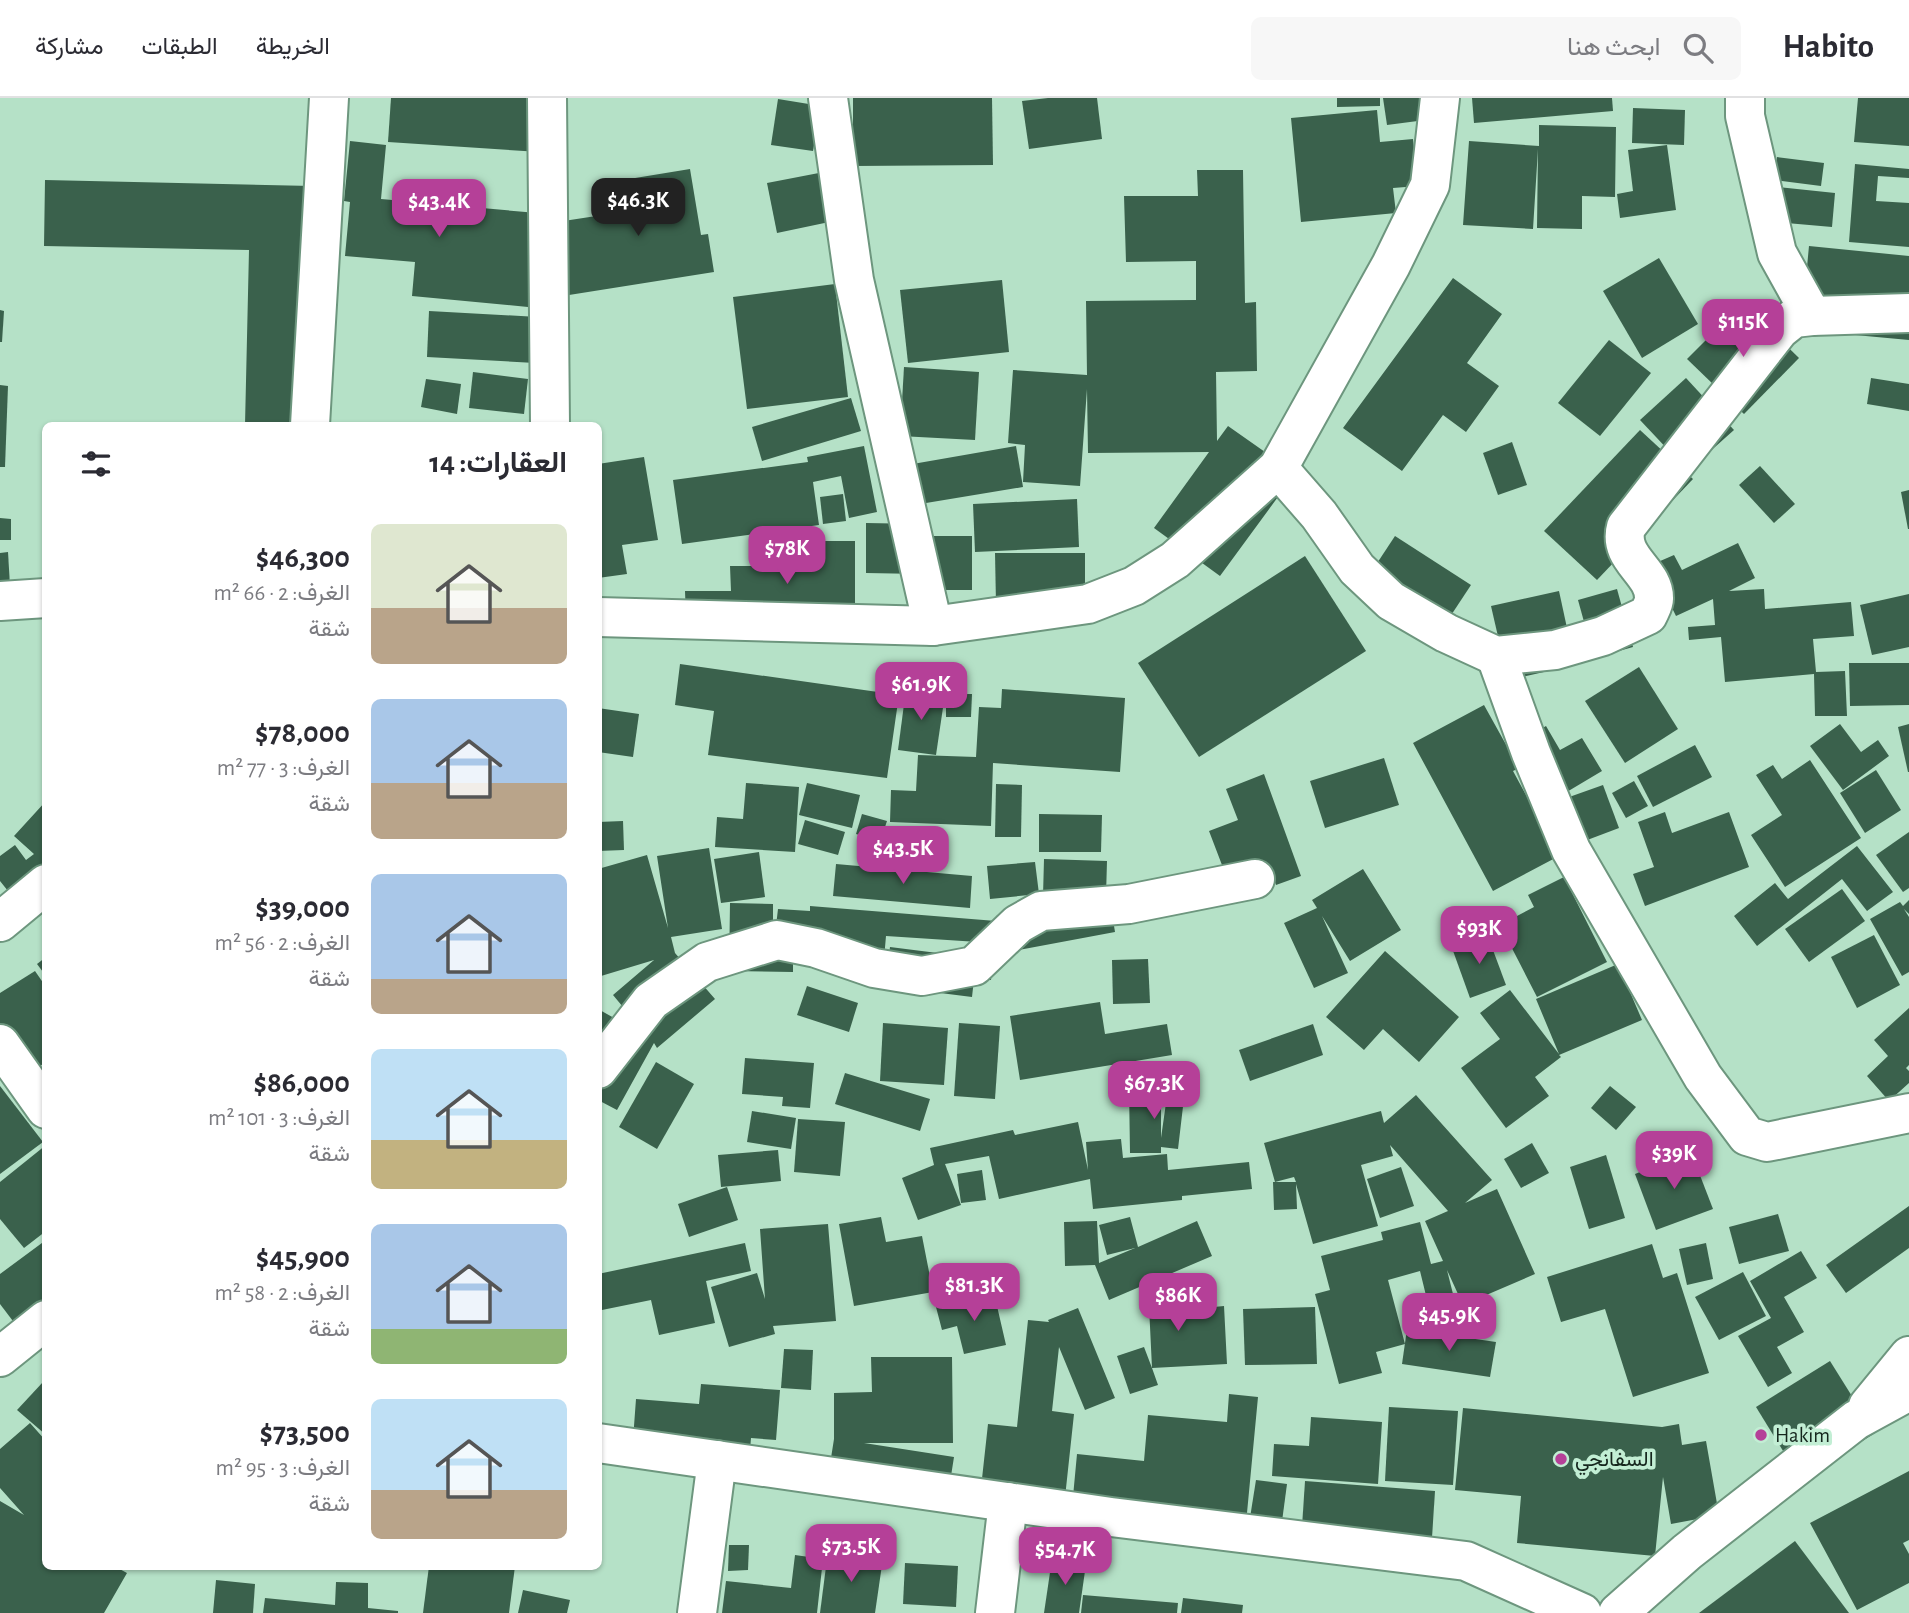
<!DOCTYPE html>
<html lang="ar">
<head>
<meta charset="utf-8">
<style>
  :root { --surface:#fff; --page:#f7f7f7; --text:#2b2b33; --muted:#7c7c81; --line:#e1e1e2; --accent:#b54098 }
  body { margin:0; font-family:"Alegreya Sans",Vazirmatn,sans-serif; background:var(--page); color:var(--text); direction:rtl; height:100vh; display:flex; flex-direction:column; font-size:26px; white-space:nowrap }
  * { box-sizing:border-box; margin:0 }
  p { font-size:23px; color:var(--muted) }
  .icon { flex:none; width:38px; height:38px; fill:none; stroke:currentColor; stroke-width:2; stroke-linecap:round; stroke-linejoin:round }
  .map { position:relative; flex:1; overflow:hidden; direction:ltr }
  .side { position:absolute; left:42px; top:324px; width:560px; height:1148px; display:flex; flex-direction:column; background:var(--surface); border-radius:10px; box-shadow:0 2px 5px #0004; direction:rtl }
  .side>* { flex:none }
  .price { position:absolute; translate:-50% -60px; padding:0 16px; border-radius:14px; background:var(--accent); color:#fff; font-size:23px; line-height:46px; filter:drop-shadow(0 2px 4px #0008) }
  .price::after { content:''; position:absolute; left:50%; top:42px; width:21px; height:16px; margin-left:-10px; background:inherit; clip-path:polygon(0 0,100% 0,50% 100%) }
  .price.active { background:#222; color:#fff }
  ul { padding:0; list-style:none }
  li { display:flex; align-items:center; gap:21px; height:175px; padding:0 35px }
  li span { display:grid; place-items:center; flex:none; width:196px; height:140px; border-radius:10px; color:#555 }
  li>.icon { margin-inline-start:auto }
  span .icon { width:84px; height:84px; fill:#fffc; stroke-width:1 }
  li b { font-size:30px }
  h2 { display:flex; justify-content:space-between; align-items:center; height:84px; padding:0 35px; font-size:30px }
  header { display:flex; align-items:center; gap:42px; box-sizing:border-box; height:98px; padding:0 35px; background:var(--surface); border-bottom:2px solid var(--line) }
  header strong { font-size:33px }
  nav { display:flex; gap:38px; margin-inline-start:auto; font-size:24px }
  .search { width:490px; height:63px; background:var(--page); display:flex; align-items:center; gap:18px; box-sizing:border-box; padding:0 24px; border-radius:10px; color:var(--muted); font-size:26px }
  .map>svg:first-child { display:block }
  .building { fill:#3a614c }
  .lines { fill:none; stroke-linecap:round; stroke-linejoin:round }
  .minor-casing { stroke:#6d967e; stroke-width:42 }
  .minor { stroke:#fff; stroke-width:38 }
  .poi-dot { fill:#b54098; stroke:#c2eed4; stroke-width:2.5 }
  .labels { text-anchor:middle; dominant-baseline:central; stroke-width:7; stroke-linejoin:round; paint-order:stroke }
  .poi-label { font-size:21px; fill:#15261d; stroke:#c2eed4; text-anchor:start }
</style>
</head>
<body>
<header>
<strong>Habito</strong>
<div class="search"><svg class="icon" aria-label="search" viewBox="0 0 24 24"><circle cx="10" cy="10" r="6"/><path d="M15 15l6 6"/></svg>ابحث هنا</div>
<nav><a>الخريطة</a><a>الطبقات</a><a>مشاركة</a></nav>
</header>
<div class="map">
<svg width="1909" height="1515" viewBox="0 0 1909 1515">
  <rect width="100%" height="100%" fill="#b5e1c7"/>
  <!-- building -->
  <g class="building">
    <polygon points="391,0 537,0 540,54 388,44"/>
    <polygon points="853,0 992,0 993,67 853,68"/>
    <polygon points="1048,0 1097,0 1102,41 1029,51 1022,3"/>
    <polygon points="1337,0 1380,0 1380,8 1337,9"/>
    <polygon points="1383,0 1430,0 1433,21 1387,27"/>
    <polygon points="1472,0 1612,0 1613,13 1474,25"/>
    <polygon points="1858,0 1909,0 1909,48 1854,44"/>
    <polygon points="778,1 821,8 813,53 771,47"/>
    <polygon points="1633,10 1685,12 1684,47 1632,45"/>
    <polygon points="1377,12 1380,44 1413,41 1418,88 1393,90 1396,115 1301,124 1291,20"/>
    <polygon points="1539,27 1616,29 1615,99 1582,98 1582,131 1537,130 1538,51 1533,131 1463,127 1469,43 1539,48"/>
    <polygon points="350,43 386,47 381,101 537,115 528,209 412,198 415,164 345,158 350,104 344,103"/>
    <polygon points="1667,47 1676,112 1620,120 1617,96 1633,93 1628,52"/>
    <polygon points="1777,59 1824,65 1821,88 1774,82"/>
    <polygon points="1855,66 1909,71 1909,80 1878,78 1876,103 1909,105 1909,149 1849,144"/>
    <polygon points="690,71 701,137 708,136 714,174 569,197 557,124 629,113 623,82"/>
    <polygon points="1197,72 1243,72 1245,205 1256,204 1257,273 1216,274 1217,343 1228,328 1265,354 1267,351 1297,373 1220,478 1154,430 1209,354 1088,355 1087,291 1080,388 1023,384 1025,347 1008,345 1013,272 1087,277 1086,203 1196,202 1196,163 1126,164 1124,98 1198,98"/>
    <polygon points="824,74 834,123 777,135 767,85"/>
    <polygon points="45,82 312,88 306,327 245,327 249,152 44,148"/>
    <polygon points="1777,89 1835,95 1832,129 1774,124"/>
    <polygon points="1809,148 1909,158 1909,242 1801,232"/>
    <polygon points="1659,160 1698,226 1642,260 1603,193"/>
    <polygon points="1453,180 1502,216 1467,265 1499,288 1466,334 1443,317 1402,373 1343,330"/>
    <polygon points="1002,182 1009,254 908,265 900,192"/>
    <polygon points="835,186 848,299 747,311 733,199"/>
    <polygon points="1743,205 1799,260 1744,316 1687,261"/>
    <polygon points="0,212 4,213 2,244 0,244"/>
    <polygon points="429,213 538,219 535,265 427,259"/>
    <polygon points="1609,242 1651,275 1600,338 1558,305"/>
    <polygon points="904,269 979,274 975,342 900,338"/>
    <polygon points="473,274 528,281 524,316 469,310"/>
    <polygon points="1686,280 1734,332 1688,373 1640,322"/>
    <polygon points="1871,280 1909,286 1909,313 1867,306"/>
    <polygon points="426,281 461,286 457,316 421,309"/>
    <polygon points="0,287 8,288 5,369 0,369"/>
    <polygon points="851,300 861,333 762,363 752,329"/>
    <polygon points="1640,332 1693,381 1597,482 1544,433"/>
    <polygon points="1512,344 1527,387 1498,397 1483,355"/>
    <polygon points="864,348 877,414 849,420 841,378 813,384 819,427 682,446 673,382 808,364 807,359"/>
    <polygon points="1016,348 1023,389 914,407 907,367"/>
    <polygon points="644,359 658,442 622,447 627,476 598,480 598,366"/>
    <polygon points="1760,368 1795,406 1774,425 1739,387"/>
    <polygon points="1909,392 1909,431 1908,431 1901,394"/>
    <polygon points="843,396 846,423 823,426 820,399"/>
    <polygon points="1077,401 1079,449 975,454 973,406"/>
    <polygon points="0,420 11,421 11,442 0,442"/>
    <polygon points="866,425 921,426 921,476 866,475"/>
    <rect x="926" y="438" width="46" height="54"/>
    <polygon points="1395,438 1471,487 1436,540 1360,491"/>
    <polygon points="775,443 855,443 855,520 686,520 685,493 731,493 730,468 775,468"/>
    <polygon points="1738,445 1755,480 1729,493 1764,491 1765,511 1851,504 1854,538 1813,541 1816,574 1845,573 1847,618 1815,618 1814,576 1725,584 1721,539 1689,542 1688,529 1715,527 1713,501 1676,518 1651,467 1674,457 1682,472"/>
    <polygon points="8,454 10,488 0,489 0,455"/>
    <polygon points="995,455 1085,455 1085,506 996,506"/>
    <polygon points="1305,458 1366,553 1199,659 1138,565"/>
    <polygon points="1617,491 1633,549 1594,560 1578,502"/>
    <polygon points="1559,493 1575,567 1508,582 1491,508"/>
    <polygon points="1909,496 1909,549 1872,557 1860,507"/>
    <polygon points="1849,565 1909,565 1909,607 1850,608"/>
    <polygon points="680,566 899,597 887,680 708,657 714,613 675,607"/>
    <polygon points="1639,569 1678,631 1625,665 1585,603"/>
    <polygon points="906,591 945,596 936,657 898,652"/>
    <polygon points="1002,591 1125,600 1120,674 993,665 991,728 890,724 891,692 916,693 918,657 976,659 979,609 1001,610"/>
    <polygon points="946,596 972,596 971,619 946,619"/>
    <polygon points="1484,607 1519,670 1513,673 1559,758 1493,793 1413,645"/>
    <polygon points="598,610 639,616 633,659 598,654"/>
    <polygon points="1840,626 1861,654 1878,642 1889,658 1843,692 1810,648"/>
    <polygon points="1909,626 1909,674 1908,674 1898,629"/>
    <polygon points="1546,628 1560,652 1582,640 1602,673 1555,701 1520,643"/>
    <polygon points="1695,647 1712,679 1653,709 1637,678"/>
    <polygon points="1384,660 1399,707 1325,730 1310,683"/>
    <polygon points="1810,662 1861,740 1785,789 1751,737 1782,717 1756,677 1773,667 1782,681"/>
    <polygon points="1876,672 1901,712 1865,735 1840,695"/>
    <polygon points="1264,676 1301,778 1276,787 1271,773 1230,788 1209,733 1238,722 1226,691"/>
    <polygon points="1634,683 1648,708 1626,720 1612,695"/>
    <polygon points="746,685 799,689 795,754 715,749 717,719 743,721"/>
    <polygon points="807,685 860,697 852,730 799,717"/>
    <polygon points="996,686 1022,687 1021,739 995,739"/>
    <polygon points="1603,687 1619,730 1574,747 1558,703"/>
    <polygon points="46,703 46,789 20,808 0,783 0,758 15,747 26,762 34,756 14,738"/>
    <polygon points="1665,714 1672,735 1729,714 1749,769 1645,808 1633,776 1654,769 1638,724"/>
    <polygon points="862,716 887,723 880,744 856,736"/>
    <polygon points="1039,716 1102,717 1101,754 1039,754"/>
    <polygon points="805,722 845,734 838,757 798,746"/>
    <polygon points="623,723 624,752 598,753 598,724"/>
    <polygon points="1909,734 1909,790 1903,794 1876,757"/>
    <polygon points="1857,748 1893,794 1867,813 1842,781 1757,848 1734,818 1775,785 1788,801"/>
    <polygon points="709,750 722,831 671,839 675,855 715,901 657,950 654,945 617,1012 598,1002 598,911 648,939 613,897 654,862 601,878 598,871 598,771 647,757 668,830 657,758"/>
    <polygon points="759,754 765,799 721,805 714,761"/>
    <polygon points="1044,761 1107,763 1106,798 1109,797 1115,834 1003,855 996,818 1095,800 1043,798"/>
    <polygon points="1035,764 1039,796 990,801 987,768"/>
    <polygon points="836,766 972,778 970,810 833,798"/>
    <polygon points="1363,771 1401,832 1350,863 1322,818 1348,875 1314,890 1284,825 1317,810 1312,802"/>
    <polygon points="1564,779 1607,864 1537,899 1500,827 1534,809 1528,797"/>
    <polygon points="1842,791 1865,823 1809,864 1785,831"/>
    <polygon points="1909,802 1909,816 1904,811 1909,819 1909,874 1902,878 1870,821 1900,804 1903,808"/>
    <polygon points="730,805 773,806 773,839 793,840 793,874 729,873"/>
    <polygon points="810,808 996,823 991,882 974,881 972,899 885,888 890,849 977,860 978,844 886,838 883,872 776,828 778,811 810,813"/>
    <polygon points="1487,836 1506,887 1470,900 1452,850"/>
    <polygon points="1874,837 1900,887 1857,910 1831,859"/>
    <polygon points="1385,853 1459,919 1419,964 1383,931 1364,952 1326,919"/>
    <polygon points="46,859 46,878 37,866"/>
    <polygon points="1148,861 1150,905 1113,906 1112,862"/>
    <polygon points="1618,866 1642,922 1559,957 1561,959 1535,979 1549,998 1506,1030 1461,970 1500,941 1480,915 1510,892 1559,956 1536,901"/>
    <polygon points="35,873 46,889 46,964 25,978 0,939 0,895"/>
    <polygon points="807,888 858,905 849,934 797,917"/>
    <polygon points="1100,904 1105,936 1167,926 1172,957 1020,982 1010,918"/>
    <polygon points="1909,910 1909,967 1906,970 1909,973 1909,985 1889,1003 1867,978 1888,958 1874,942"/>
    <polygon points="883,925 948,930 944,987 880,983"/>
    <polygon points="959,925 1000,928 995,1001 954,998"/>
    <polygon points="1313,926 1323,957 1250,983 1239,952"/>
    <polygon points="745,960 814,965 810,1010 782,1008 783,999 742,996"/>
    <polygon points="656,964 694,986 657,1051 619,1029"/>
    <polygon points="845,975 930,1001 920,1033 835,1006"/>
    <polygon points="0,988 43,1044 0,1076"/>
    <polygon points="1610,988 1636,1009 1616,1032 1591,1010"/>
    <polygon points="1129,990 1161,990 1161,1040 1167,998 1184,1000 1178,1051 1161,1049 1161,1055 1130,1055"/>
    <polygon points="1416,997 1492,1082 1465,1105 1497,1091 1535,1176 1463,1207 1447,1172 1457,1212 1431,1218 1420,1173 1388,1182 1405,1246 1376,1254 1382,1275 1339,1286 1315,1196 1330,1192 1321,1158 1383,1142 1381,1134 1420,1124 1431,1166 1443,1163 1425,1123 1448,1113 1390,1047 1393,1058 1361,1067 1378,1128 1313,1146 1296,1086 1297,1111 1274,1112 1273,1084 1296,1084 1294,1079 1275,1084 1264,1045 1381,1013 1384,1025"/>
    <polygon points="752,1013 796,1020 791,1051 747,1044"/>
    <polygon points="798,1021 845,1024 840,1078 794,1074"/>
    <polygon points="1078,1024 1088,1072 1086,1044 1121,1041 1123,1060 1167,1056 1168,1072 1249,1064 1252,1091 1182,1098 1182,1102 1093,1111 1090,1081 999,1101 989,1058 945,1066 961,1107 918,1122 902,1080 934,1067 930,1050 1013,1032 1015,1037"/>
    <polygon points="1532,1045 1549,1075 1521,1090 1504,1061"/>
    <polygon points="46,1047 46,1133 24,1150 0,1121 0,1084"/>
    <polygon points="778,1052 781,1083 721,1089 718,1057"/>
    <polygon points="1691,1054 1713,1111 1656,1132 1635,1076"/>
    <polygon points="1606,1057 1625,1120 1589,1131 1570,1069"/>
    <polygon points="1401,1069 1414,1108 1380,1120 1367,1081"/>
    <polygon points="982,1072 986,1102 961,1105 957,1076"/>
    <polygon points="727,1089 738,1122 689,1139 678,1106"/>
    <polygon points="1909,1108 1909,1150 1846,1195 1826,1167"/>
    <polygon points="1778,1116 1789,1153 1739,1166 1729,1129"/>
    <polygon points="881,1119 886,1144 922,1138 933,1194 854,1208 839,1126"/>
    <polygon points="1130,1119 1138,1149 1197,1123 1212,1158 1109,1202 1095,1167 1065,1168 1064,1124 1097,1123 1099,1165 1135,1150 1107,1157 1099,1127"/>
    <polygon points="828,1126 836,1223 773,1228 775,1236 729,1249 711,1189 757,1175 765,1201 760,1131"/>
    <polygon points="46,1142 46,1224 25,1239 0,1206 0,1176"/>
    <polygon points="745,1145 751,1173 706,1183 715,1225 659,1237 651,1202 602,1212 598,1196 598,1176"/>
    <polygon points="1706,1145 1713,1181 1687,1187 1679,1151"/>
    <polygon points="1652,1146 1663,1180 1677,1175 1709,1275 1633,1299 1605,1211 1561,1224 1547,1179"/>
    <polygon points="1801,1153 1817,1180 1784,1199 1804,1234 1777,1249 1792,1275 1768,1289 1738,1238 1771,1220 1750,1183"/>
    <polygon points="1743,1174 1766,1218 1719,1242 1695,1199"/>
    <polygon points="1213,1184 1214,1209 1224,1208 1227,1266 1152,1270 1158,1287 1130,1296 1117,1258 1144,1249 1152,1270 1148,1187"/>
    <polygon points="994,1195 1006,1247 964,1256 957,1228 942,1232 936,1209"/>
    <polygon points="1315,1209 1317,1266 1245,1267 1243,1211"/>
    <polygon points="1078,1210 1115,1300 1085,1312 1059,1249 1052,1313 1074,1316 1063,1418 979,1408 988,1326 1017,1329 1028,1222 1049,1224 1048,1222"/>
    <polygon points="1407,1231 1496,1244 1490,1279 1402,1266"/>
    <polygon points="784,1251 813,1252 811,1292 781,1290"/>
    <polygon points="871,1259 952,1259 953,1345 864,1345 954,1359 948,1397 828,1379 834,1341 834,1295 872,1294"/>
    <polygon points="1830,1263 1875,1335 1801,1382 1756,1309"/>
    <polygon points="43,1284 46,1286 46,1337 17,1312"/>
    <polygon points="701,1286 780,1292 776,1342 751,1340 749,1364 632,1355 636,1301 699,1306"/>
    <polygon points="1229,1296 1258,1299 1245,1436 1071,1420 1077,1356 1144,1363 1148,1317 1227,1324"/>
    <polygon points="1389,1309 1458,1313 1453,1387 1385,1383"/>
    <polygon points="1463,1310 1662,1329 1679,1326 1682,1347 1706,1343 1719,1417 1671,1426 1663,1379 1655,1458 1517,1445 1521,1398 1455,1392"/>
    <polygon points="1311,1319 1382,1324 1378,1386 1272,1378 1274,1346 1309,1348"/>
    <polygon points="30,1325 46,1343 46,1423 42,1427 46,1429 46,1468 114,1468 127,1475 104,1515 0,1515 0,1403 24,1417 0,1390 0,1351"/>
    <polygon points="1909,1373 1909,1442 1903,1445 1909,1456 1909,1485 1857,1512 1810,1425"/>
    <polygon points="1256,1382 1287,1386 1281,1431 1249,1426"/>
    <polygon points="1305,1383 1435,1393 1431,1455 1301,1444"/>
    <polygon points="1795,1443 1849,1515 1699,1515"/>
    <polygon points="729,1447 749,1447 748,1472 728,1473"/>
    <polygon points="828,1453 883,1460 875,1515 820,1515"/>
    <polygon points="795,1457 823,1461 817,1515 722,1515 726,1483 791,1490"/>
    <polygon points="1052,1461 1086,1466 1079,1515 1044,1515"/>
    <polygon points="905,1465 958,1468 956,1509 903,1506"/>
    <polygon points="429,1468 515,1468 509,1515 423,1515"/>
    <polygon points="216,1482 255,1486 253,1515 213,1515"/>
    <polygon points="336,1484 368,1485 368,1510 398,1513 398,1515 263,1515 265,1500 335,1507"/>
    <polygon points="523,1492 570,1502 567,1515 518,1515"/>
    <polygon points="1083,1497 1178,1505 1177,1515 1081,1515"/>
    <polygon points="1183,1500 1243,1507 1242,1515 1181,1515"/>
  </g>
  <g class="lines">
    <defs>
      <g id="minor">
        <polyline points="547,0 550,327"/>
        <polyline points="828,0 854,182 933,528"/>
        <polyline points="1745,0 1745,18 1777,155 1812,218"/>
        <polyline points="310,327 329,0"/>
        <path d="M 1278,370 L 1319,417 L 1357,471 L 1391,503 L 1446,535 L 1496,558 L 1555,552 L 1603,538 L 1648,517 C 1650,512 1654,506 1654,501 C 1655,473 1617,461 1626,429 L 1779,232 L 1794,220 L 1812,218 L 1909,215"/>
        <polyline points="0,503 46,500"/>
        <polyline points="598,519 933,528 1088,506 1134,488 1175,462 1278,370 1391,167 1430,87 1440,0"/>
        <polyline points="1496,558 1531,655 1571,752 1703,979 1747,1038 1767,1044 1909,1015"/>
        <polyline points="0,824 46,786"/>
        <polyline points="0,946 46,1011"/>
        <polyline points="598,971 651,903 707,864 777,842 816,850 874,870 922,878 974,868 1018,826 1041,813 1129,806 1255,781"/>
        <polyline points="0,1259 46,1222"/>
        <polyline points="1868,1308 1909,1258"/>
        <polyline points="598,1345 1111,1419 1466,1463 1582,1515"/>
        <polyline points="697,1515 717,1362"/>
        <polyline points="995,1515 1008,1404"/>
        <polyline points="1618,1515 1687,1454 1856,1322 1909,1293"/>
      </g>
    </defs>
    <!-- minor casing -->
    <use href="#minor" class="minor-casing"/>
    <!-- minor -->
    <use href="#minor" class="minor"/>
  </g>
  <!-- markers -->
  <g class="poi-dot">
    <circle cx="1761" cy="1337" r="7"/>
    <circle cx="1561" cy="1361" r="7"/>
  </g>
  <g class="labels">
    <!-- poi labels -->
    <g class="poi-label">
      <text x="1775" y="1337">Hakim</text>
      <text x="1575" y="1361">السفانجي</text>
    </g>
  </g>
</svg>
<b class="price active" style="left:638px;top:140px">$46.3K</b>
<b class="price" style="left:439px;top:141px">$43.4K</b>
<b class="price" style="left:1743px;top:261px">$115K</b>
<b class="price" style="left:787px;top:488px">$78K</b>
<b class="price" style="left:921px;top:624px">$61.9K</b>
<b class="price" style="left:903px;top:788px">$43.5K</b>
<b class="price" style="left:1479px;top:868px">$93K</b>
<b class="price" style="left:1154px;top:1023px">$67.3K</b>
<b class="price" style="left:1674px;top:1093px">$39K</b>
<b class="price" style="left:974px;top:1225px">$81.3K</b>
<b class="price" style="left:1178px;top:1235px">$86K</b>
<b class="price" style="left:1449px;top:1255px">$45.9K</b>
<b class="price" style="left:851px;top:1486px">$73.5K</b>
<b class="price" style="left:1065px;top:1489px">$54.7K</b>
<section class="side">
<h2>العقارات: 14<svg class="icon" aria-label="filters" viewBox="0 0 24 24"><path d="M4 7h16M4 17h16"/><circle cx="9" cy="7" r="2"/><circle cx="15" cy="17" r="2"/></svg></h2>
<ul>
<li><span style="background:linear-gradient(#dfe7d0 60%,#b9a48a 0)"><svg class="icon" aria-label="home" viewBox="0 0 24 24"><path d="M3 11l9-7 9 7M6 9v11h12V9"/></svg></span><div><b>$46,300</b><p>الغرف: 2 · 66 m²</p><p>شقة</p></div></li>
<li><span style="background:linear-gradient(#a9c7e8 60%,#b9a48a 0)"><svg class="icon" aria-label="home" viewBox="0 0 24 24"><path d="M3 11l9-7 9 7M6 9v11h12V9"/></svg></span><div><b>$78,000</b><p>الغرف: 3 · 77 m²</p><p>شقة</p></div></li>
<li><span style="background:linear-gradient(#a9c7e8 75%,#b9a48a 0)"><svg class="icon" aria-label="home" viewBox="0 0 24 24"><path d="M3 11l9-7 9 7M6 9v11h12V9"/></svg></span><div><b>$39,000</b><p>الغرف: 2 · 56 m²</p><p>شقة</p></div></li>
<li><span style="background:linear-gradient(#bfe0f5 65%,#c2b280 0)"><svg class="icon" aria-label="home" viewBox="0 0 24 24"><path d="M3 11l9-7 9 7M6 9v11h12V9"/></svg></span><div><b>$86,000</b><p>الغرف: 3 · 101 m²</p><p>شقة</p></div></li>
<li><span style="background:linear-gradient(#a9c7e8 75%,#8fb573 0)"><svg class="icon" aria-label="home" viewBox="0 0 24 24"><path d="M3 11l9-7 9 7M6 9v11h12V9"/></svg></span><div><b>$45,900</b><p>الغرف: 2 · 58 m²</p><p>شقة</p></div></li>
<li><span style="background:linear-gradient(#bfe0f5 65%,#b9a48a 0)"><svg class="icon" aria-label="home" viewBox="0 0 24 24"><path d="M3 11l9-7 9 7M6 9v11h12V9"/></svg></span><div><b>$73,500</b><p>الغرف: 3 · 95 m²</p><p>شقة</p></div></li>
</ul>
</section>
</div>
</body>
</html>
